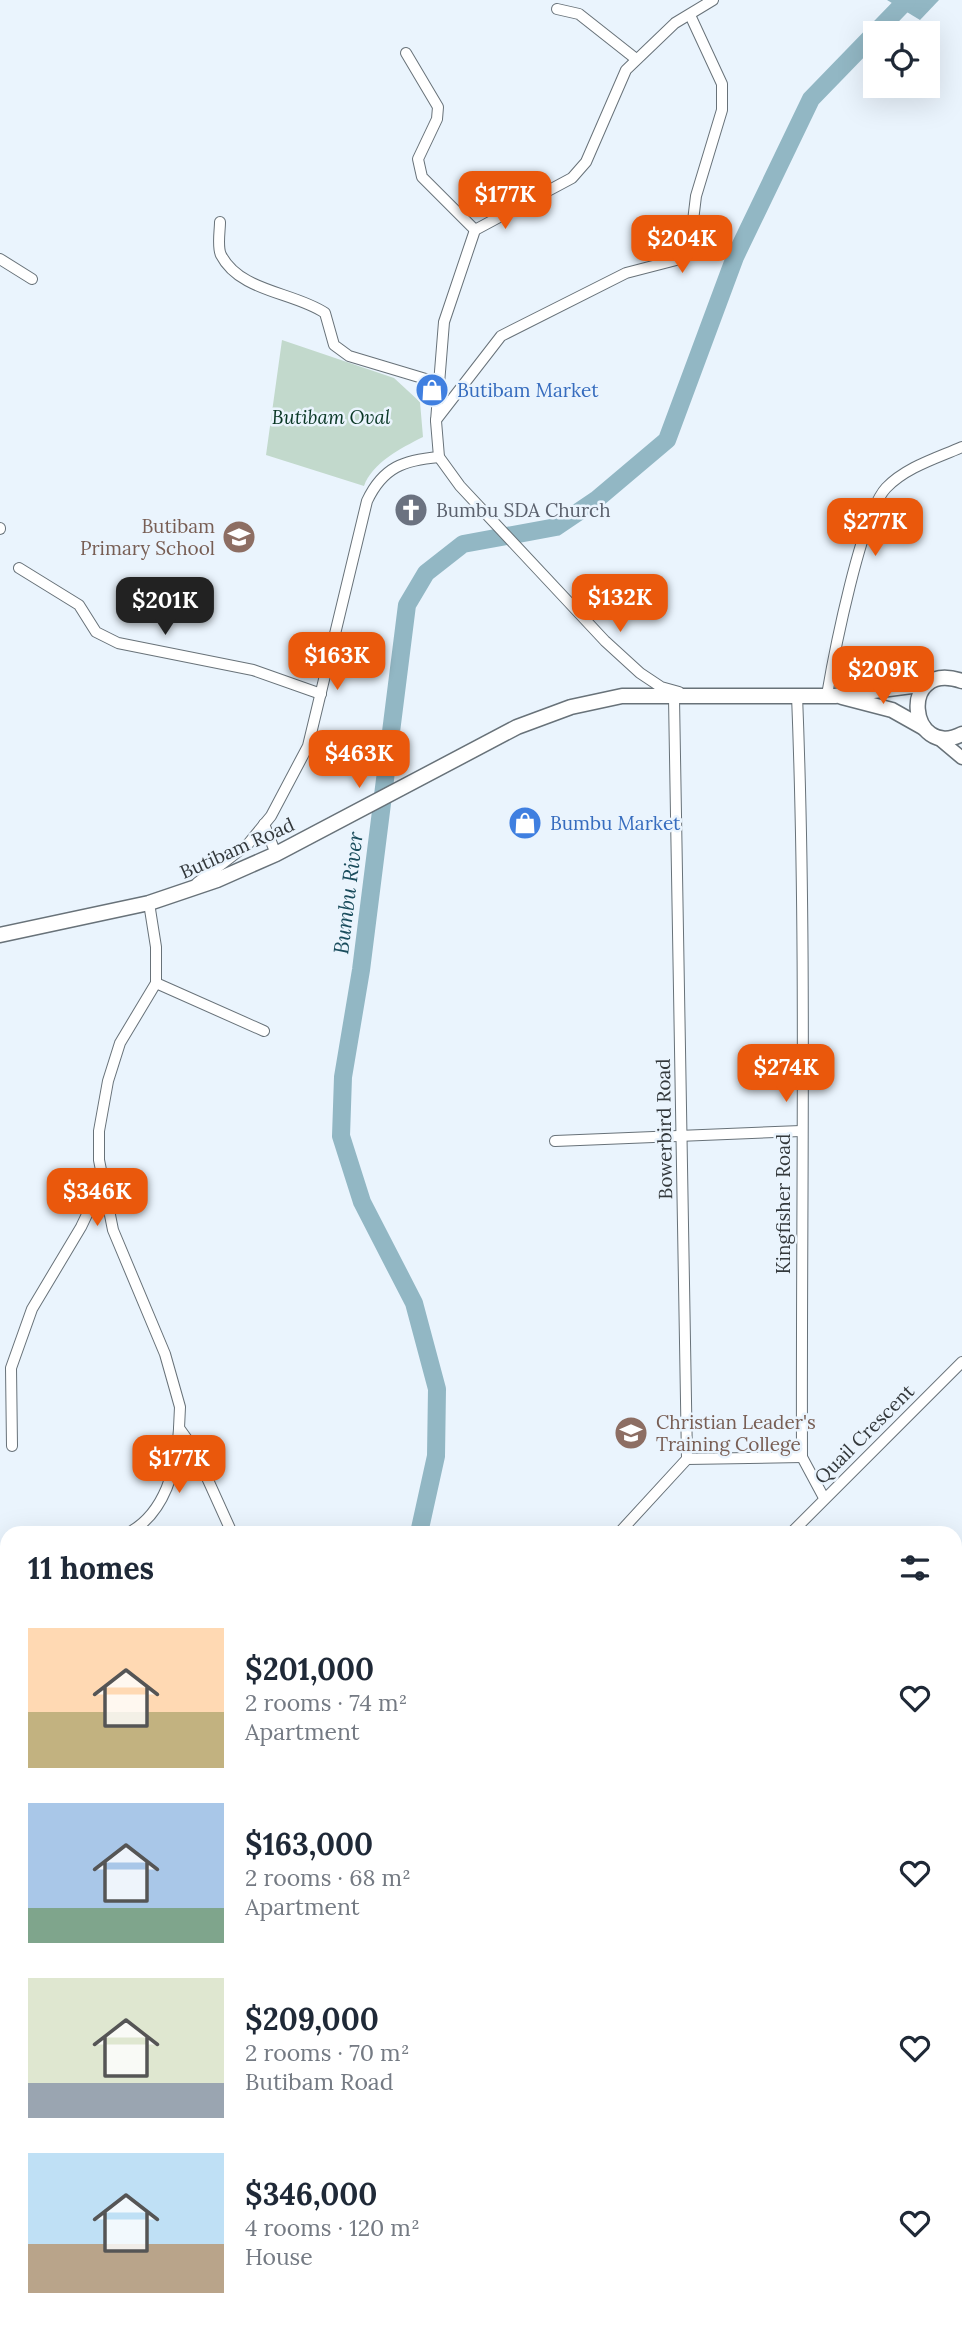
<!DOCTYPE html>
<html lang="en">
<head>
<meta charset="utf-8">
<style>
  :root { --surface:#fff; --page:#f6f6f7; --text:#1f2937; --muted:#747a83; --accent:#ea580c }
  body { margin:0; font-family:Lora,serif; background:var(--page); color:var(--text); height:100vh; display:flex; flex-direction:column; font-size:26px; white-space:nowrap }
  * { box-sizing:border-box; margin:0 }
  p { font-size:23px; color:var(--muted) }
  .icon { flex:none; width:38px; height:38px; fill:none; stroke:currentColor; stroke-width:2; stroke-linecap:round; stroke-linejoin:round }
  .map { position:relative; flex:1; overflow:hidden }
  .drawer { position:absolute; left:0px; top:1526px; width:962px; height:800px; display:flex; flex-direction:column; background:var(--surface); border-radius:21px 21px 0 0; box-shadow:0 7px 28px #0002 }
  .drawer>* { flex:none }
  .controls { position:absolute; left:863px; top:21px; display:grid; gap:14px }
  .controls a { display:grid; place-items:center; width:77px; height:77px; border-radius:0px; background:var(--surface); box-shadow:0 7px 28px #0002; font-size:35px }
  .price { position:absolute; translate:-50% -60px; padding:0 16px; border-radius:14px; background:var(--accent); color:#fff; font-size:23px; line-height:46px; filter:drop-shadow(0 2px 4px #0008) }
  .price::after { content:''; position:absolute; left:50%; top:42px; width:21px; height:16px; margin-left:-10px; background:inherit; clip-path:polygon(0 0,100% 0,50% 100%) }
  .price.selected { background:#222; color:#fff }
  ul { padding:0; list-style:none }
  li { display:flex; align-items:center; gap:21px; height:175px; padding:0 28px }
  li span { display:grid; place-items:center; flex:none; width:196px; height:140px; border-radius:0px; color:#555 }
  li>.icon { margin-inline-start:auto }
  span .icon { width:84px; height:84px; fill:#fffc; stroke-width:1 }
  li b { font-size:30px }
  h2 { display:flex; justify-content:space-between; align-items:center; height:84px; padding:0 28px; font-size:30px }
  .map>svg:first-child { display:block }
  .green { fill:#c2d9cc }
  .water { fill:#92b7c4 }
  .lines { fill:none; stroke-linecap:round; stroke-linejoin:round }
  .river { stroke:#92b7c4; stroke-width:18 }
  .minor-casing { stroke:#687279; stroke-width:12 }
  .tertiary-casing { stroke:#687279; stroke-width:15 }
  .secondary-casing { stroke:#687279; stroke-width:17 }
  .minor { stroke:#fff; stroke-width:10 }
  .tertiary { stroke:#fff; stroke-width:12 }
  .secondary { stroke:#fff; stroke-width:14 }
  .labels { text-anchor:middle; dominant-baseline:central; stroke-width:5; stroke-linejoin:round; paint-order:stroke }
  .shop-label { font-size:19px; fill:#366cbe; stroke:#eaf4fd; text-anchor:start }
  .park-label { font-size:19px; font-style:italic; fill:#083623; stroke:#eaf4fd }
  .worship-label { font-size:19px; fill:#5b616d; stroke:#eaf4fd; text-anchor:start }
  .education-label { font-size:19px; fill:#785e54; stroke:#eaf4fd; text-anchor:end }
  .street-label { font-size:19px; fill:#33383b; stroke:#eaf4fd }
  .water-label { font-size:21px; font-style:italic; fill:#194c5c; stroke:#eaf4fd }
</style>
</head>
<body>
<div class="map">
<svg width="962" height="2325" viewBox="0 0 962 2325">
  <rect width="100%" height="100%" fill="#eaf4fd"/>
  <!-- green -->
  <g class="green">
    <path d="M 282,340 L 394,378 L 420,402 L 423,437 C 401,448 372,463 364,486 L 266,455 Z"/>
    <polygon points="962,1649 962,1962 956,1962 956,1656"/>
  </g>
  <!-- water -->
  <polygon class="water" points="887,0 939,0 920,20"/>
  <g class="lines">
    <!-- river -->
    <g class="river">
      <polyline points="419,1533 436,1456 437,1389 414,1303 362,1202 341,1136 343,1077 361,970 407,605 426,573 463,544 556,527 596,500 667,440 735,257 811,99 907,0"/>
      <polyline points="75,2325 79,2319"/>
    </g>
    <defs>
      <g id="minor">
        <polyline points="557,9 579,14 636,59"/>
        <polyline points="406,53 438,107 437,119 418,159 422,177 475,230"/>
        <path d="M 220,222 C 220,231 217,247 221,255 C 240,292 294,292 325,313 L 334,345 L 349,356 L 439,383"/>
        <polyline points="0,259 32,279"/>
        <polyline points="436,420 501,336 626,273 684,258 689,254 696,196 722,110 722,84 690,15"/>
        <polyline points="0,529 0,528"/>
        <polyline points="19,568 79,605 96,632 118,643 253,670 321,694"/>
        <polyline points="679,692 661,687 640,673 605,641 460,486 439,457 436,421 444,322 475,230 572,178 586,162 626,70 675,23 713,0"/>
        <path d="M 797,695 C 807,949 801,1203 802,1457 L 824,1498"/>
        <path d="M 827,695 C 834,654 861,515 886,488 C 906,467 937,458 962,447"/>
        <polyline points="264,824 276,854"/>
        <path d="M 197,883 L 248,844 L 271,816 L 308,746 L 367,501 C 383,467 404,460 439,457"/>
        <polyline points="149,903 156,947 156,983 120,1043 108,1081 99,1131 99,1160 113,1230 165,1354 180,1407 179,1428 194,1449 232,1533"/>
        <polyline points="156,983 264,1031"/>
        <polyline points="555,1141 801,1131"/>
        <polyline points="12,1446 11,1368 32,1309 81,1227 103,1181"/>
        <polyline points="687,1459 802,1457"/>
        <path d="M 128,1533 C 165,1514 177,1467 179,1429"/>
        <polyline points="619,1533 687,1459 674,698"/>
        <polyline points="791,1533 962,1362"/>
        <polyline points="0,1603 7,1600"/>
        <polyline points="956,1635 962,1628"/>
        <polyline points="4,1716 7,1715"/>
        <polyline points="956,2218 962,2220"/>
        <polyline points="887,2319 907,2325"/>
        <polyline points="646,2325 648,2319"/>
      </g>
      <polyline id="tertiary" points="937,737 962,758"/>
      <g id="secondary">
        <path d="M 962,681 C 897,659 909,761 962,734"/>
        <polyline points="842,697 892,710 924,728"/>
        <polyline points="0,935 149,903 217,880 276,854 517,727 571,707 622,696 835,696 927,684"/>
      </g>
    </defs>
    <!-- minor casing -->
    <use href="#minor" class="minor-casing"/>
    <!-- tertiary casing -->
    <use href="#tertiary" class="tertiary-casing"/>
    <!-- secondary casing -->
    <use href="#secondary" class="secondary-casing"/>
    <!-- minor -->
    <use href="#minor" class="minor"/>
    <!-- tertiary -->
    <use href="#tertiary" class="tertiary"/>
    <!-- secondary -->
    <use href="#secondary" class="secondary"/>
  </g>
  <!-- icons -->
  <defs>
    <symbol id="shop-disc" viewBox="-11 -11 22 22"><circle r="9.5" fill="#3f7fe0" stroke="#eaf4fd"/><path d="M-5-2.5h2.3a2.7 3.5 0 0 1 5.4 0H5L5.5 6h-11ZM-1.5-2.5h3a1.5 2.3 0 0 0-3 0Z" fill="#fff"/></symbol>
    <symbol id="church-disc" viewBox="-11 -11 22 22"><circle r="9.5" fill="#6b7280" stroke="#eaf4fd"/><path d="M-1.2-6h2.4v3.5h3.3v2.4h-3.3V6h-2.4V-.1h-3.3v-2.4h3.3Z" fill="#fff"/></symbol>
    <symbol id="school-disc" viewBox="-11 -11 22 22"><circle r="9.5" fill="#8d6e63" stroke="#eaf4fd"/><path d="M0-5L7-2L0 1L-7-2ZM-4 1L0 2.5L4 1V4Q0 6-4 4Z" fill="#fff"/></symbol>
    <symbol id="university-disc" viewBox="-11 -11 22 22"><circle r="9.5" fill="#8d6e63" stroke="#eaf4fd"/><path d="M0-5L7-2L0 1L-7-2ZM-4 1L0 2.5L4 1V4Q0 6-4 4Z" fill="#fff"/></symbol>
  </defs>
  <g fill-rule="evenodd">
    <use href="#shop-disc" x="413" y="371" width="38" height="38"/>
    <use href="#church-disc" x="392" y="491" width="38" height="38"/>
    <use href="#school-disc" x="220" y="518" width="38" height="38"/>
    <use href="#shop-disc" x="506" y="804" width="38" height="38"/>
    <use href="#university-disc" x="612" y="1414" width="38" height="38"/>
  </g>
  <g class="labels">
    <!-- shop labels -->
    <g class="shop-label">
      <text x="457" y="390">Butibam Market</text>
      <text x="550" y="823">Bumbu Market</text>
    </g>
    <!-- park labels -->
    <g class="park-label">
      <text x="331" y="417">Butibam Oval</text>
    </g>
    <!-- worship labels -->
    <g class="worship-label">
      <text x="436" y="510">Bumbu SDA Church</text>
    </g>
    <!-- education labels -->
    <g class="education-label">
      <text x="215" y="526">Butibam<tspan x="215" dy="22">Primary School</tspan></text>
      <text x="656" y="1422" text-anchor="start">Christian Leader's<tspan x="656" dy="22">Training College</tspan></text>
    </g>
    <!-- street labels -->
    <g class="street-label">
      <text transform="translate(237 848) rotate(-24)">Butibam Road</text>
      <text transform="translate(664 1129) rotate(-91)">Bowerbird Road</text>
      <text transform="translate(783 1204) rotate(-90)">Kingfisher Road</text>
      <text transform="translate(864 1434) rotate(-45)">Quail Crescent</text>
    </g>
    <!-- water labels -->
    <g class="water-label">
      <text transform="translate(348 893) rotate(-83)">Bumbu River</text>
    </g>
  </g>
</svg>
<div class="controls">
<a><svg class="icon" aria-label="locate" viewBox="0 0 24 24"><circle cx="12" cy="12" r="6"/><path d="M12 2v4M12 18v4M2 12h4M18 12h4"/></svg></a>
</div>
<b class="price" style="left:505px;top:231px">$177K</b>
<b class="price" style="left:682px;top:275px">$204K</b>
<b class="price" style="left:875px;top:558px">$277K</b>
<b class="price" style="left:620px;top:634px">$132K</b>
<b class="price selected" style="left:165px;top:637px">$201K</b>
<b class="price" style="left:337px;top:692px">$163K</b>
<b class="price" style="left:883px;top:706px">$209K</b>
<b class="price" style="left:359px;top:790px">$463K</b>
<b class="price" style="left:786px;top:1104px">$274K</b>
<b class="price" style="left:97px;top:1228px">$346K</b>
<b class="price" style="left:179px;top:1495px">$177K</b>
<section class="drawer">
<h2>11 homes<svg class="icon" aria-label="filters" viewBox="0 0 24 24"><path d="M4 7h16M4 17h16"/><circle cx="9" cy="7" r="2"/><circle cx="15" cy="17" r="2"/></svg></h2>
<ul>
<li><span style="background:linear-gradient(#ffd9b3 60%,#c2b280 0)"><svg class="icon" aria-label="home" viewBox="0 0 24 24"><path d="M3 11l9-7 9 7M6 9v11h12V9"/></svg></span><div><b>$201,000</b><p>2 rooms · 74 m²</p><p>Apartment</p></div><svg class="icon" aria-label="heart" viewBox="0 0 24 24"><path d="M12 20l-8-8c-3-5 5-10 8-4 3-6 11-1 8 4z"/></svg></li>
<li><span style="background:linear-gradient(#a9c7e8 75%,#7fa58c 0)"><svg class="icon" aria-label="home" viewBox="0 0 24 24"><path d="M3 11l9-7 9 7M6 9v11h12V9"/></svg></span><div><b>$163,000</b><p>2 rooms · 68 m²</p><p>Apartment</p></div><svg class="icon" aria-label="heart" viewBox="0 0 24 24"><path d="M12 20l-8-8c-3-5 5-10 8-4 3-6 11-1 8 4z"/></svg></li>
<li><span style="background:linear-gradient(#dfe7d0 75%,#9aa5b1 0)"><svg class="icon" aria-label="home" viewBox="0 0 24 24"><path d="M3 11l9-7 9 7M6 9v11h12V9"/></svg></span><div><b>$209,000</b><p>2 rooms · 70 m²</p><p>Butibam Road</p></div><svg class="icon" aria-label="heart" viewBox="0 0 24 24"><path d="M12 20l-8-8c-3-5 5-10 8-4 3-6 11-1 8 4z"/></svg></li>
<li><span style="background:linear-gradient(#bfe0f5 65%,#b9a48a 0)"><svg class="icon" aria-label="home" viewBox="0 0 24 24"><path d="M3 11l9-7 9 7M6 9v11h12V9"/></svg></span><div><b>$346,000</b><p>4 rooms · 120 m²</p><p>House</p></div><svg class="icon" aria-label="heart" viewBox="0 0 24 24"><path d="M12 20l-8-8c-3-5 5-10 8-4 3-6 11-1 8 4z"/></svg></li>
</ul>
</section>
</div>
</body>
</html>
